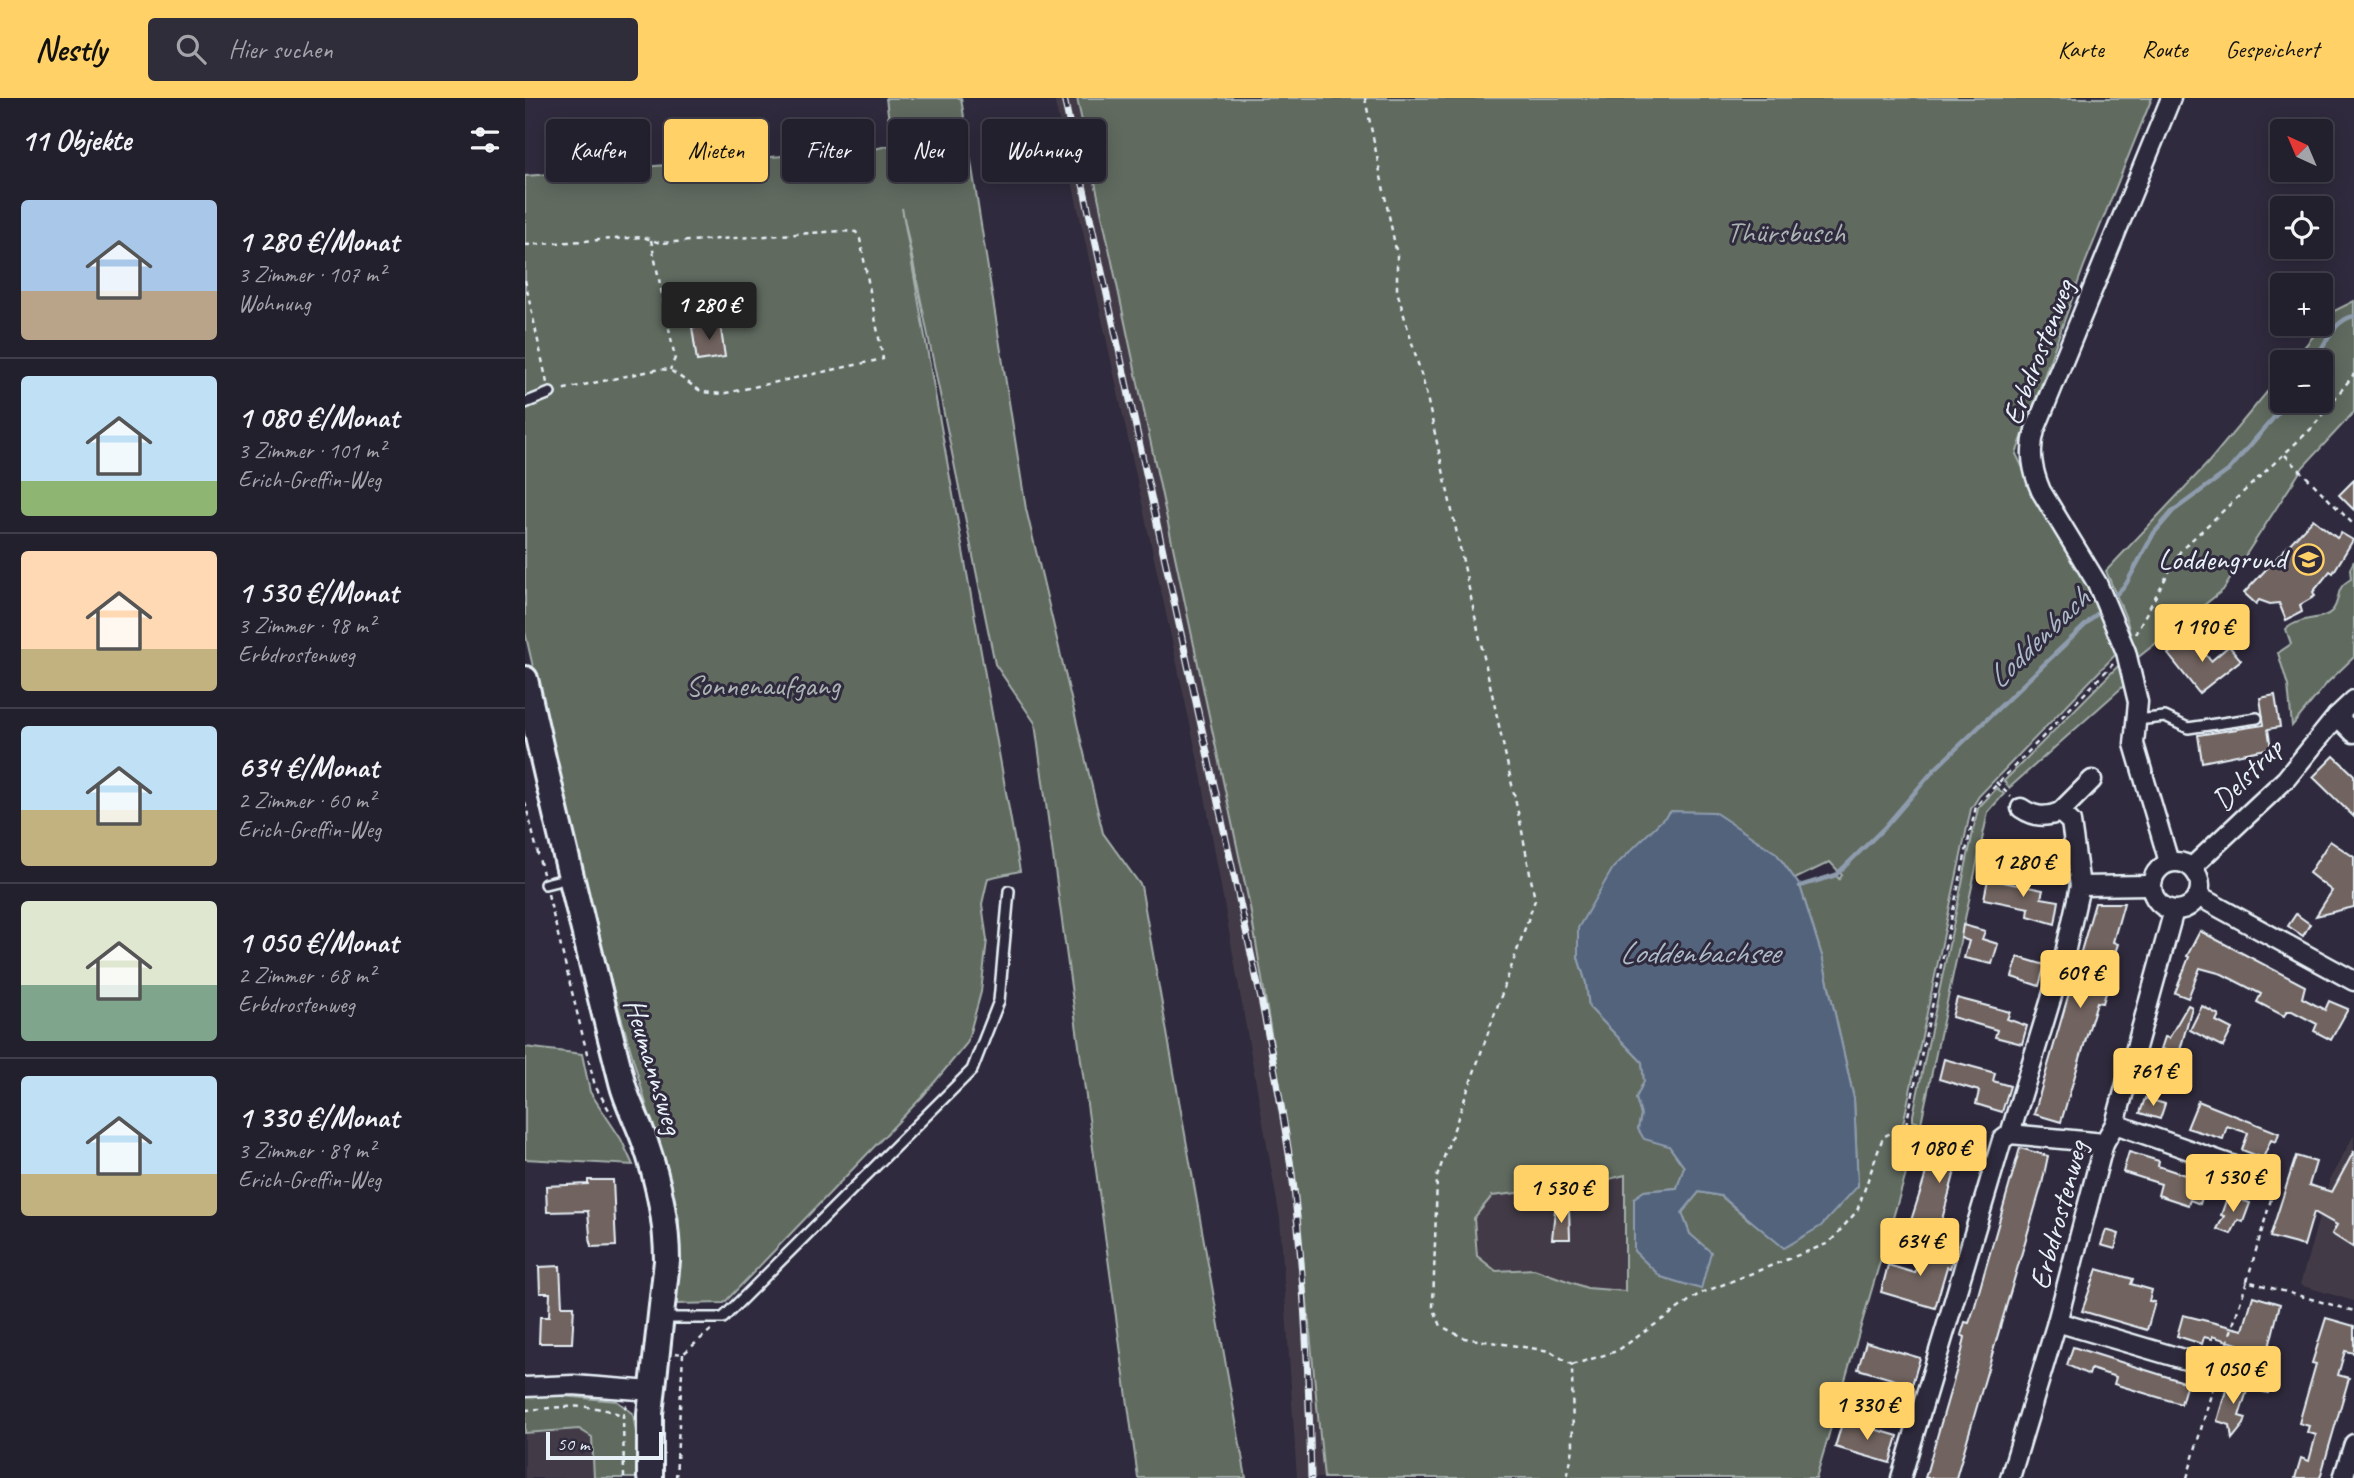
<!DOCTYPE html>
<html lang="de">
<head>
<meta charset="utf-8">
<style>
  :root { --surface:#23202e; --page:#2f2d3a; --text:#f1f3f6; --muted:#a3a3aa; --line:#403e4a; --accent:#ffd166 }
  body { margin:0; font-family:Caveat,sans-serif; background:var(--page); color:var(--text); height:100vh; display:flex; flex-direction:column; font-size:26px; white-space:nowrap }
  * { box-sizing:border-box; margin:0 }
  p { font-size:23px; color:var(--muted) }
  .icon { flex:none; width:38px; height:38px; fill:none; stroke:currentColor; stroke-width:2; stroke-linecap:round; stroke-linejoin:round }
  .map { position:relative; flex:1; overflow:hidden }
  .side { display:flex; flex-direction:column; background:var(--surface); width:525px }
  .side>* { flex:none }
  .banner { position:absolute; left:21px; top:21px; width:665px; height:63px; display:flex; gap:14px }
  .needle { width:46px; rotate:316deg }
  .buttons { position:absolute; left:1745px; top:21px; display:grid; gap:14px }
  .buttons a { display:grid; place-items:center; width:63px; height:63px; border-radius:7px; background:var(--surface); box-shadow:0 4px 18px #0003,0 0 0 2px var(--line); font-size:35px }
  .scale { position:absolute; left:21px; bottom:18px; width:117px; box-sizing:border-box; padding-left:7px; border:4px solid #e8f1f8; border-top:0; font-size:19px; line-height:24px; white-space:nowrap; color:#e8f1f8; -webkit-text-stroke:5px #2f2a3d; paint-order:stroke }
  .price { position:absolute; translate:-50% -60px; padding:0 16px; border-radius:7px; background:var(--accent); color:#111; font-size:23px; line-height:46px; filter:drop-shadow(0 2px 4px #0008) }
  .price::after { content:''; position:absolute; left:50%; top:42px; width:21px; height:16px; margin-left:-10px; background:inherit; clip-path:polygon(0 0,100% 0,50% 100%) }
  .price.current { background:#222; color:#fff }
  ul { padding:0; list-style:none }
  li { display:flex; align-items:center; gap:21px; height:175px; padding:0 21px }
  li+li { border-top:2px solid var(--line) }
  li span { display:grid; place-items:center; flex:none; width:196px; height:140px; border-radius:7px; color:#555 }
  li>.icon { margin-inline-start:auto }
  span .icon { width:84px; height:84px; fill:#fffc; stroke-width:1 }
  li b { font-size:30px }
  h2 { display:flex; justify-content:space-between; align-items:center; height:84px; padding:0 21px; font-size:30px }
  .chip { padding:0 24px; border-radius:7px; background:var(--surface); box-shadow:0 4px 18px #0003,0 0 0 2px var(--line); font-size:24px; line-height:63px }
  .chip.current { background:var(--accent); color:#111 }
  header { display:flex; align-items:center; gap:42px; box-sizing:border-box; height:98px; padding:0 35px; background:var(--accent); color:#111 }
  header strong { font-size:33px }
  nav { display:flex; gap:38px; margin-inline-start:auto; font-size:24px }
  .search { width:490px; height:63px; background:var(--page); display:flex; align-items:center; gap:18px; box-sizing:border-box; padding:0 24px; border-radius:7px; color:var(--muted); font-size:26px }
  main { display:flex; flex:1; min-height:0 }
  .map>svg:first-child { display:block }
  .built { fill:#433b47 }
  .green { fill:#606a5e; stroke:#a4aeab; stroke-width:2; fill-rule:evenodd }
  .water { fill:#52647c; stroke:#8e9cae; stroke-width:2 }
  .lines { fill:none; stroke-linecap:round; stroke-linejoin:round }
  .stream { stroke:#8e9cae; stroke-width:4.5 }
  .building { fill:#71635f; stroke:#e8f1f8; stroke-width:2 }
  .lane-casing { stroke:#e8f1f8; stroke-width:14 }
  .street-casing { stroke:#e8f1f8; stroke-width:23 }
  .secondary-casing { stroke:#e8f1f8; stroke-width:30 }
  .path { stroke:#e8f1f8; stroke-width:2.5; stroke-dasharray:5 5; stroke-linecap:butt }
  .lane { stroke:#2f2a3d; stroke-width:9 }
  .street { stroke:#2f2a3d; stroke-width:18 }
  .secondary { stroke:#2f2a3d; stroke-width:24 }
  .rail-casing { stroke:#e8f1f8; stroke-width:7 }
  .rail { stroke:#2f2a3d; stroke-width:4.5; stroke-dasharray:13; stroke-linecap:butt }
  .labels { text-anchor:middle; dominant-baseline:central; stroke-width:6; stroke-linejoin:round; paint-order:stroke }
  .park-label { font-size:30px; fill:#abb4b3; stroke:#2f2a3d }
  .street-label { font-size:30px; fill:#e8f1f8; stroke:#2f2a3d }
  .poi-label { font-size:30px; fill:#e8f1f8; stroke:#2f2a3d; text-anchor:end }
  .water-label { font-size:32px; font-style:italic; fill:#acb9c6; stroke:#2f2a3d }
</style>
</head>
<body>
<header>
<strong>Nestly</strong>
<div class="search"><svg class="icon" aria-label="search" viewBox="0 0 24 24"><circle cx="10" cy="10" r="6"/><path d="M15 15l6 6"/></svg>Hier suchen</div>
<nav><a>Karte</a><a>Route</a><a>Gespeichert</a></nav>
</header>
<main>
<section class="side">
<h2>11 Objekte<svg class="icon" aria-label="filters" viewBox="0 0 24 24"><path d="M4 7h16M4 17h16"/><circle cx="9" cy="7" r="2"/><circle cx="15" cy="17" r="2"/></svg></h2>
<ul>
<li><span style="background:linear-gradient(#a9c7e8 65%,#b9a48a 0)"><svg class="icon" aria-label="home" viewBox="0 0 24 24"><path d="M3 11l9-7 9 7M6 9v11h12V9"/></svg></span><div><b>1 280 €/Monat</b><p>3 Zimmer · 107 m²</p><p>Wohnung</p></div></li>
<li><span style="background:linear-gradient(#bfe0f5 75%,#8fb573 0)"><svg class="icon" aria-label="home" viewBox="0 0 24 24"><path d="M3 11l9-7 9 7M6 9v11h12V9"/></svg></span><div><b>1 080 €/Monat</b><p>3 Zimmer · 101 m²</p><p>Erich-Greffin-Weg</p></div></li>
<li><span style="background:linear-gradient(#ffd9b3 70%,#c2b280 0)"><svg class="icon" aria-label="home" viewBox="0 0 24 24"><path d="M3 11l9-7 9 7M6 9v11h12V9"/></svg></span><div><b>1 530 €/Monat</b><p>3 Zimmer · 98 m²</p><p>Erbdrostenweg</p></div></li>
<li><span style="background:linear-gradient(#bfe0f5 60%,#c2b280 0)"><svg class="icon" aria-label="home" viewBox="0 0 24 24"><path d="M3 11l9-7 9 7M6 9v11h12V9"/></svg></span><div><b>634 €/Monat</b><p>2 Zimmer · 60 m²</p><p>Erich-Greffin-Weg</p></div></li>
<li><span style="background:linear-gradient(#dfe7d0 60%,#7fa58c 0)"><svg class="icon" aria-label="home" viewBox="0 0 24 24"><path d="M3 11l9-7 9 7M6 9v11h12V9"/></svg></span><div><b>1 050 €/Monat</b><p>2 Zimmer · 68 m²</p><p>Erbdrostenweg</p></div></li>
<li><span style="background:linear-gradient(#bfe0f5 70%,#c2b280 0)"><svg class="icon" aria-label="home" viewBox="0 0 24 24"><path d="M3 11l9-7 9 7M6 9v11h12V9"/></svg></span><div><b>1 330 €/Monat</b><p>3 Zimmer · 89 m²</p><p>Erich-Greffin-Weg</p></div></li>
</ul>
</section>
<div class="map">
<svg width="1829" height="1380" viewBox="0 0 1829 1380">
  <rect width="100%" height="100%" fill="#2f2a3d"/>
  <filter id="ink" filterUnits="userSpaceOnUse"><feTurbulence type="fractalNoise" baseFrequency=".0143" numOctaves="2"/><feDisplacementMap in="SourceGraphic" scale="14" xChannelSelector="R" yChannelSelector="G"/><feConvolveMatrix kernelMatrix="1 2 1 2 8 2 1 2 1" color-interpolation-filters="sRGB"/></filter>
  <g filter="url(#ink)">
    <!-- built -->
    <g class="built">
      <polygon points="529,0 552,0 725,809 770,1079 799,1380 772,1380 755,1120 677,681"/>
      <polygon points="1829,1037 1829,1203 1775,1187 1805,1081"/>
      <polygon points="1100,1077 1100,1193 1062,1190 1009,1171 971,1173 952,1158 948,1120 967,1098 1061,1087"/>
      <polygon points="54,1331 67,1339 69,1380 0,1380 0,1335"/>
    </g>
    <!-- green -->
    <g class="green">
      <polygon points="361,0 436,0 501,411 578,735 616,788 721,1380 613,1380 510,625 470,566 377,110 495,773 463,780 457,806 462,842 456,894 442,945 398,998 199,1205 152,1206 154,1121 56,779 0,534 0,78 349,51 367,47"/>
      <path d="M 552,0 L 1627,0 L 1559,168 L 1491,356 L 1529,434 L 1562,482 L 1592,555 L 1454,698 L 1446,711 L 1378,1026 L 1368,1030 L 1394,1032 L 1291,1380 L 799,1380 L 770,1079 L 725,809 ZM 1251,755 L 1270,781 L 1305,764 L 1317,777 L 1314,781 L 1311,777 L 1275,788 L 1297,858 L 1329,1001 L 1333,1088 L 1225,1123 L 1196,1098 L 1174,1094 L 1157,1114 L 1165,1136 L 1185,1154 L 1109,1101 L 1119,1093 L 1152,1090 L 1159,1069 L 1144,1048 L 1113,1031 L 1116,1017 L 1111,1000 L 1119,983 L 1117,964 L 1064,909 L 1061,885 L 1053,859 ZM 1100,1077 L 1100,1193 L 1062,1190 L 1009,1171 L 971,1173 L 952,1158 L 949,1120 L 967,1098 L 1061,1087 Z"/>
      <polygon points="1829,203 1829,314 1778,369 1698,492 1611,561 1602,523 1581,473 1682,366 1757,276 1757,303 1796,303 1796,264 1767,264 1809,213"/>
      <path d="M 1829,463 L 1829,559 L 1802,585 L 1767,628 L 1763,588 L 1753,555 L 1766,546 L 1761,531 C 1775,518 1798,523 1807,513 C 1817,501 1808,491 1826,481 L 1825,471 Z"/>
      <polygon points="1595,566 1602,585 1484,690 1479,683"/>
      <polygon points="1472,690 1479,696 1463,714 1396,1025 1388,1023 1388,1017 1453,710"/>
      <polygon points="0,949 57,956 65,994 96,1041 108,1067 0,1061"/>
      <polygon points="26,1297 92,1303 108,1316 113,1347 113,1380 69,1380 67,1339 54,1331 0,1335 0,1299"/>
    </g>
    <!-- water -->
    <polygon class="water" points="1146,713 1189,714 1251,755 1275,788 1297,858 1329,1001 1333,1088 1296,1128 1259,1150 1196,1098 1174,1094 1157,1115 1165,1136 1186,1154 1176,1191 1136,1179 1109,1153 1109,1100 1119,1093 1152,1090 1159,1069 1144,1048 1119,1041 1113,1031 1116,1017 1111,1000 1119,983 1117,964 1064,909 1061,885 1053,859 1053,830 1088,770"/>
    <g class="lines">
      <!-- stream -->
      <g class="stream">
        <path d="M 1789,264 C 1799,248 1808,222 1829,218"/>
        <polyline points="1584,504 1601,486 1629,435 1648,413 1703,373 1763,303"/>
        <polyline points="1275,788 1311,777 1360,729 1409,672 1578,510"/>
      </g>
    </g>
    <!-- building -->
    <g class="building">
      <polygon points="195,225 200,259 172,263 167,229"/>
      <polygon points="1829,382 1829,412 1814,397"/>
      <polygon points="1788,421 1812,440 1816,435 1828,442 1808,475 1805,473 1788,494 1790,498 1775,507 1777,514 1761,522 1754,505 1745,506 1734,502 1731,506 1719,495"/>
      <polygon points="1666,538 1686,563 1704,548 1716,562 1674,595 1643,556"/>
      <polygon points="1750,597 1755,629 1743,631 1746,650 1677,664 1673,637 1739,627 1735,600"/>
      <polygon points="1809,658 1829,677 1829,719 1788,679"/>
      <polygon points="1805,743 1829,759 1829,809 1791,818 1807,793 1784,775"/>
      <polygon points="1463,781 1518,792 1516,800 1534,803 1530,826 1503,818 1504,810 1459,801"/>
      <polygon points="1570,805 1599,805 1588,844 1593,846 1591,852 1589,859 1585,858 1576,889 1583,891 1580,898 1578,905 1572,904 1536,1024 1509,1016"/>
      <polygon points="1771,816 1785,826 1778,838 1763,828"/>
      <polygon points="1438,827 1460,833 1457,841 1473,846 1467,866 1439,860 1444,843 1436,840"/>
      <polygon points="1675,833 1780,888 1777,900 1800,912 1804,903 1823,911 1806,942 1789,933 1792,926 1767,913 1762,913 1759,918 1732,904 1736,896 1697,876 1675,870 1663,900 1650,895 1664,859 1662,858"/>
      <polygon points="1493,859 1520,867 1514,888 1487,879"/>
      <polygon points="1432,900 1485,914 1482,921 1502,928 1497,946 1470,939 1472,932 1427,919"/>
      <polygon points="1663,907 1667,909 1654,956 1636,951 1640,939 1644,940"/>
      <polygon points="1677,908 1694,917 1691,923 1707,931 1698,949 1665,932"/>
      <polygon points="1419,961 1470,975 1468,983 1485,988 1477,1014 1451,1006 1454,993 1414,981"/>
      <polygon points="1620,1000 1640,1006 1635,1021 1615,1015"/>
      <polygon points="1673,1003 1754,1035 1751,1044 1746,1042 1738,1060 1717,1052 1723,1035 1702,1028 1698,1041 1662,1030"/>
      <polygon points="1416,1038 1459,1051 1455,1064 1434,1058 1411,1144 1382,1135 1399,1082 1406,1053 1401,1051 1405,1040 1414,1042"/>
      <polygon points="1495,1050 1523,1058 1517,1086 1431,1380 1400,1380 1437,1253 1440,1239 1436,1237 1440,1224 1444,1225 1449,1211"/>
      <polygon points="1829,1053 1829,1150 1807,1136 1812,1127 1789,1114 1779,1148 1745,1139 1771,1058 1791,1064 1784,1087 1807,1094"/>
      <polygon points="1604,1054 1634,1063 1633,1068 1672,1081 1671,1087 1680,1090 1675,1106 1665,1102 1663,1107 1633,1097 1636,1086 1598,1074"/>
      <polygon points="63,1082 88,1082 91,1148 66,1149 63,1113 22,1114 21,1088 63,1086"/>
      <polygon points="1703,1097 1725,1105 1718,1124 1713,1122 1706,1136 1692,1131 1699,1118 1696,1117"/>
      <polygon points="1030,1112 1044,1112 1045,1141 1027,1141"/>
      <polygon points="1581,1132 1594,1136 1590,1151 1576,1147"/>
      <polygon points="1398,1147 1429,1157 1425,1170 1422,1169 1410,1210 1356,1194 1363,1167 1390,1175"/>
      <polygon points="35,1168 37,1208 49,1208 47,1245 14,1245 15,1219 24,1219 25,1195 15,1195 14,1169"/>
      <polygon points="1572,1171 1608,1181 1606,1186 1627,1192 1624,1203 1630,1204 1622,1232 1557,1213"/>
      <polygon points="1728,1198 1755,1206 1740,1265 1751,1268 1743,1295 1728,1291 1735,1264 1728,1262 1731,1252 1687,1238 1687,1241 1679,1239 1677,1246 1652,1238 1658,1217 1718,1232"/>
      <polygon points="1801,1220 1829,1228 1829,1255 1820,1253 1813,1277 1824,1280 1795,1380 1770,1380 1776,1360 1784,1363 1791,1337 1782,1334 1784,1328 1774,1325 1791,1266 1787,1265"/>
      <polygon points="1341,1244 1395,1260 1387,1287 1333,1271"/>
      <polygon points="1548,1249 1662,1285 1656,1306 1589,1286 1591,1279 1566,1271 1564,1277 1542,1267"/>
      <polygon points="1704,1282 1724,1287 1714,1318 1721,1320 1719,1326 1707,1341 1705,1327 1692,1323"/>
      <polygon points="1318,1322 1373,1338 1365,1365 1310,1349"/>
    </g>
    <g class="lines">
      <defs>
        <g id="lane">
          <polyline points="0,305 25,295"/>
          <polyline points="1611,622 1640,619 1663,630 1732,620"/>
          <polyline points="20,786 44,780"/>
          <polyline points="137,1220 198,1220 447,972 474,903 484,793"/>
        </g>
        <g id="street">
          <polyline points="1812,618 1829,635"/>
          <path d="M 1496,710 C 1509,719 1521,720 1535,714 L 1546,724 L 1555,788"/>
          <polyline points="1535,714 1567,682"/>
          <circle cx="1651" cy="788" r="24"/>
          <path d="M 1644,764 L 1609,646 L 1613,604 L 1601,554 L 1572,485 L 1516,393 C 1507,372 1504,354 1510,332 L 1646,0"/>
          <polyline points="1667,769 1761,681 1812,618 1829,602"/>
          <polyline points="1673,798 1829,883"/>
          <polyline points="1590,1026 1733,1076"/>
          <polyline points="1485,1036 1540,855 1555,788 1626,787"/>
          <polyline points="1532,1224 1675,1266"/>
          <polyline points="0,1289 48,1287 127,1293"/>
          <polyline points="1376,1380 1477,1042 1485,1036 1579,1045"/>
          <polyline points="1485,1380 1532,1224 1579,1045 1590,1026 1649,812"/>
          <polyline points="1818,1380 1829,1346"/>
        </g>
        <path id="secondary" d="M 0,581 C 30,716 63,850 97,984 C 102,1005 113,1023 120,1044 C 133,1082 142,1123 142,1163 L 125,1316 L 125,1380"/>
      </defs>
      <!-- lane casing -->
      <use href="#lane" class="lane-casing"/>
      <!-- street casing -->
      <use href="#street" class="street-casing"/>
      <!-- secondary casing -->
      <use href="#secondary" class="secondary-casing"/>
      <!-- path -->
      <g class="path">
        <polyline points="840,0 872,157 872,193 900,290 996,728 1010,802 912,1079 908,1209 916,1228 939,1240 1025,1253 1047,1267 1048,1351 1042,1380"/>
        <polyline points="126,142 150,260 145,272"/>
        <polyline points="0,147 118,139 135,145 316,133 331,134 335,141 358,261 196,296 177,294 145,272 135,271 35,292"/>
        <polyline points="0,182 22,285"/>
        <polyline points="1760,357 1829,427"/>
        <polyline points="1610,536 1656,452 1787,330 1829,276"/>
        <polyline points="1471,684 1486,699"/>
        <polyline points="0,704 18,776"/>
        <polyline points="23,796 70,988 87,1017"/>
        <polyline points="1381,1027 1451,708 1588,566"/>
        <polyline points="1722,1183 1747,1098 1742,1090"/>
        <polyline points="150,1255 158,1256 187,1231"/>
        <polyline points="1047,1267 1092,1253 1174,1196 1304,1145 1332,1113 1358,1039 1381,1027 1462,1034"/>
        <polyline points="1691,1270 1694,1271 1722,1183 1829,1213"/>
        <path d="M 0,1312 C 35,1310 65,1303 98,1318"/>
        <polyline points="99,1380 98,1318 101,1307"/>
        <polyline points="151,1380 158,1256"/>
        <polyline points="1662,1380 1693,1272"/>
      </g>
      <!-- lane -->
      <use href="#lane" class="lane"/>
      <!-- street -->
      <use href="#street" class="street"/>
      <!-- secondary -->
      <use href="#secondary" class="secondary"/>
      <defs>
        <path id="rail" d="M 539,0 L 737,906 C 749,967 761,1029 769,1091 C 780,1187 784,1283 786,1380"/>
      </defs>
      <!-- rail casing -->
      <use href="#rail" class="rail-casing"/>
      <!-- rail -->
      <use href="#rail" class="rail"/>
    </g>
  </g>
  <!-- icons -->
  <defs>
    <symbol id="school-ring" viewBox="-11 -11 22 22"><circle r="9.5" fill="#2f2a3d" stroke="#ffd166" stroke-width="1.5"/><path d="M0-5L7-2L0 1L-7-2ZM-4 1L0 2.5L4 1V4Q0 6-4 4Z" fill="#ffd166"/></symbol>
  </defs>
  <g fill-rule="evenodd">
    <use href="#school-ring" x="1766" y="444" width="35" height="35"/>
  </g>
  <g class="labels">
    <!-- park labels -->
    <g class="park-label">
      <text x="1261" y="134">Thürsbusch</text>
      <text x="238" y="587">Sonnenaufgang</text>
    </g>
    <!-- street labels -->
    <g class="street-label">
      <text transform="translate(1513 254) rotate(-69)">Erbdrostenweg</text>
      <text transform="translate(1722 676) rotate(-46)">Delstrup</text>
      <text transform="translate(129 968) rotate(73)">Heumannsweg</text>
      <text transform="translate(1533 1117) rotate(-75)">Erbdrostenweg</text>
    </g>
    <!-- poi labels -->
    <g class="poi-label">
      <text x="1761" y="461">Loddengrund</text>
    </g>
    <!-- water labels -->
    <g class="water-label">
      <text transform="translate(1513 540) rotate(-44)">Loddenbach</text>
      <text x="1174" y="854">Loddenbachsee</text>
    </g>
  </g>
</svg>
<div class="buttons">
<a><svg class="needle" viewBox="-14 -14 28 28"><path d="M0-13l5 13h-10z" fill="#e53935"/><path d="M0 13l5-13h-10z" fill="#a3a3aa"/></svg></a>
<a><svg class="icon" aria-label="locate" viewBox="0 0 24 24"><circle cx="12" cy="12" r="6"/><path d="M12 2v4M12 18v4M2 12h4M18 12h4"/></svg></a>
<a>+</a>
<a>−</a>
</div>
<div class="scale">50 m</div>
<b class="price current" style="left:184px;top:244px">1 280 €</b>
<b class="price" style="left:1677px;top:566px">1 190 €</b>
<b class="price" style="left:1498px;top:801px">1 280 €</b>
<b class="price" style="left:1555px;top:912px">609 €</b>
<b class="price" style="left:1628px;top:1010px">761 €</b>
<b class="price" style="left:1414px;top:1087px">1 080 €</b>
<b class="price" style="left:1708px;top:1116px">1 530 €</b>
<b class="price" style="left:1036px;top:1127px">1 530 €</b>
<b class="price" style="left:1395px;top:1180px">634 €</b>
<b class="price" style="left:1708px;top:1308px">1 050 €</b>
<b class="price" style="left:1342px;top:1344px">1 330 €</b>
<div class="banner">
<a class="chip">Kaufen</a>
<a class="chip current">Mieten</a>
<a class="chip">Filter</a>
<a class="chip">Neu</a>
<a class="chip">Wohnung</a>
</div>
</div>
</main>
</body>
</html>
